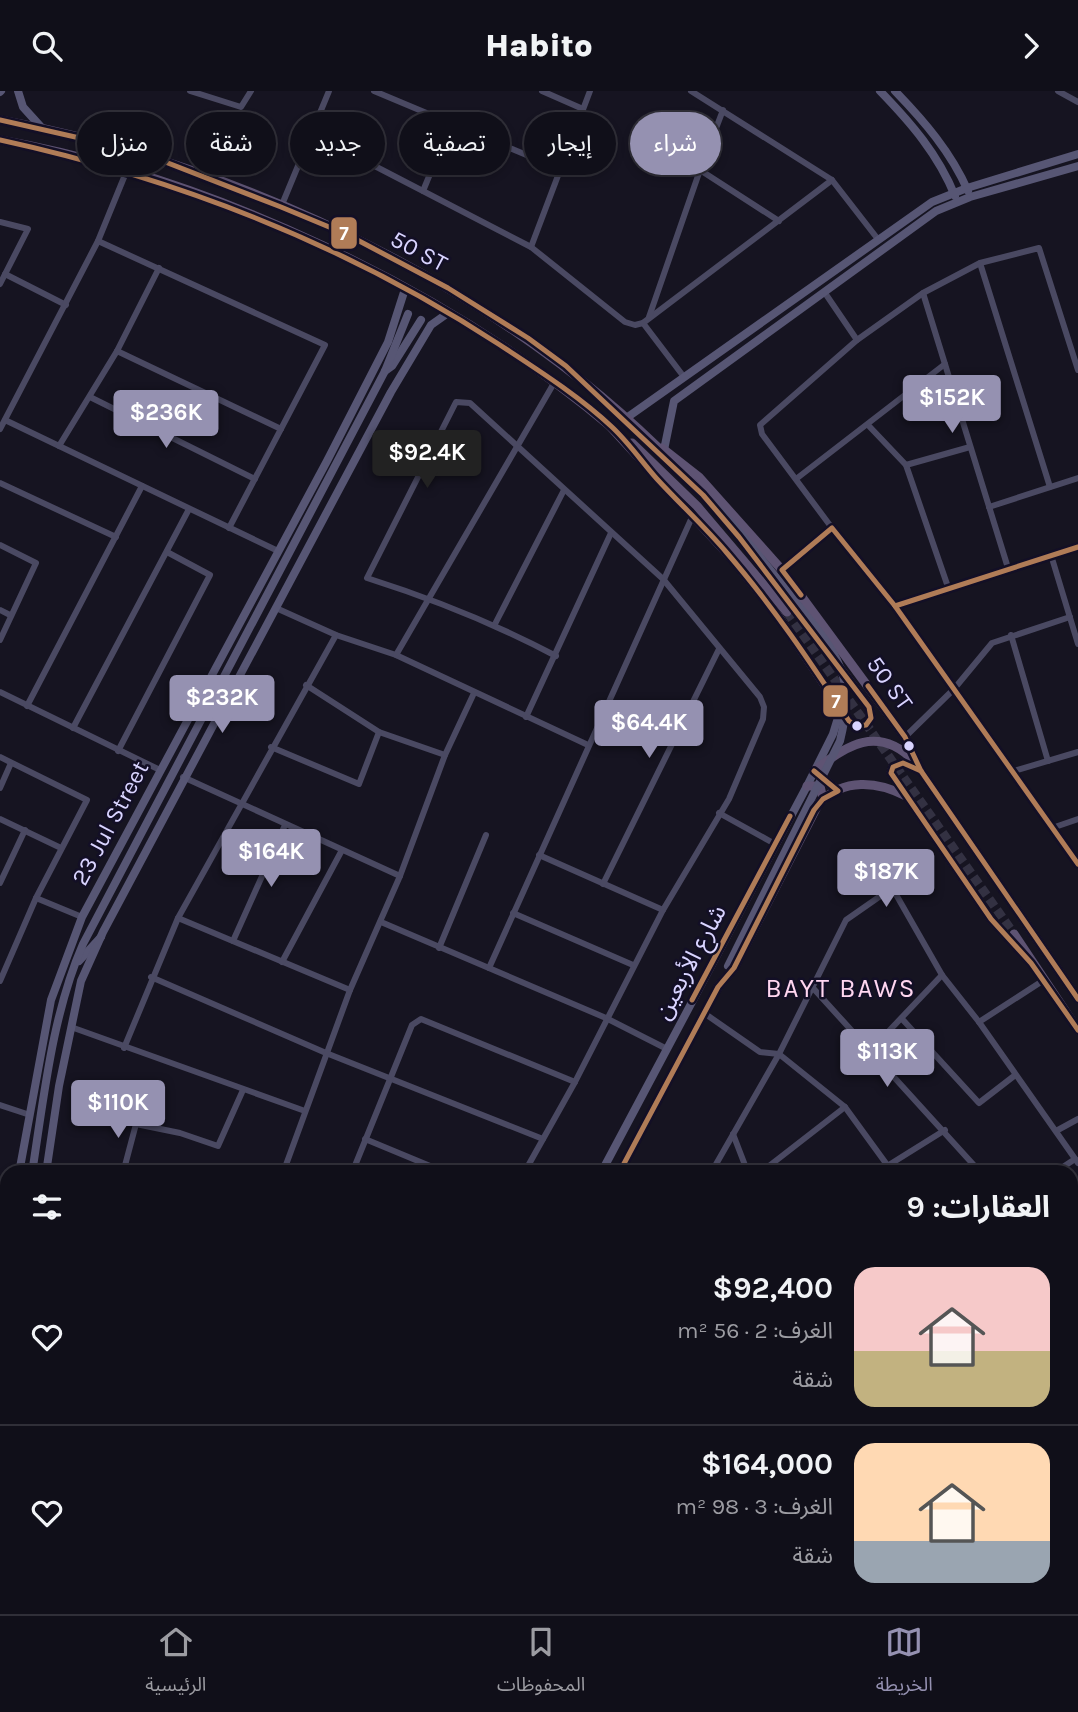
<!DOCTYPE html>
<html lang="ar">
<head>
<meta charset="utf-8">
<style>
  :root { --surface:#100f19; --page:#191822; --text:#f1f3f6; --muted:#9c9ca2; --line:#302f38; --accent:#9591b1 }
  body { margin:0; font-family:Karla,"Noto Sans Arabic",sans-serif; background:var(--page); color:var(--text); direction:rtl; height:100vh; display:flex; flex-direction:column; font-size:26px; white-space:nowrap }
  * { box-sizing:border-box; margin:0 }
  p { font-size:23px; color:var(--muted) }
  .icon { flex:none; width:38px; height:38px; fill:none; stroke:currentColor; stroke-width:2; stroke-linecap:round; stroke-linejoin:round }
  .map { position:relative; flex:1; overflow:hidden; direction:ltr }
  .details { position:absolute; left:0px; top:1074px; width:1078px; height:450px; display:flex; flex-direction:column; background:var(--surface); border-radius:21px 21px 0 0; box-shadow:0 4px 10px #0003,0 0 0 2px var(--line); direction:rtl }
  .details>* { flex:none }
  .guide { position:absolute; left:21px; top:21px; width:700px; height:63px; direction:rtl; display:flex; gap:14px }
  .price { position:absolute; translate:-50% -60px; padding:0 16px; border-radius:7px; background:var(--accent); color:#fff; font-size:23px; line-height:46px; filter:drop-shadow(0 2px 4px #0008) }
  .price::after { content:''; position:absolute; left:50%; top:42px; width:21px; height:16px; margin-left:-10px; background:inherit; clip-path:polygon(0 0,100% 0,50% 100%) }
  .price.active { background:#222; color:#fff }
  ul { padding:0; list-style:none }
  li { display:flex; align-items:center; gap:21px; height:175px; padding:0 28px }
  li+li { border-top:2px solid var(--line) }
  li span { display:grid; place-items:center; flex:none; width:196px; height:140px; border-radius:21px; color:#555 }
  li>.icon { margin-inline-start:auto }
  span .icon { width:84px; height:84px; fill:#fffc; stroke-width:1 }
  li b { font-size:30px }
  h2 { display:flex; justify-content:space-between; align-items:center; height:84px; padding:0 28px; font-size:30px }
  .chip { padding:0 24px; border-radius:32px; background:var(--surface); box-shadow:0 4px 10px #0003,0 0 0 2px var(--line); font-size:24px; line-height:63px }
  .chip.active { background:var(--accent); color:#fff }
  header { display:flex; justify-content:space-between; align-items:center; height:91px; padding:0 28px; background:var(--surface); font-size:32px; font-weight:800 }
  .dock { display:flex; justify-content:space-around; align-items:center; height:98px; border-top:2px solid var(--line); background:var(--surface); font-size:19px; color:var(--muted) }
  .dock a { display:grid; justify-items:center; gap:4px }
  .dock .active { color:var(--accent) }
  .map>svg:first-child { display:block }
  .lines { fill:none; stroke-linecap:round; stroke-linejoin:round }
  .primary-tunnel { stroke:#333142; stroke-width:9; stroke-dasharray:9 4.5; stroke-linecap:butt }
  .street { stroke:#4a4962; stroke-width:6 }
  .secondary { stroke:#575674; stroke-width:8 }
  .primary { stroke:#5e5373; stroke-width:9 }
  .secondary-bridge { stroke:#575674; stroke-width:8 }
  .bus-1-casing { stroke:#130f26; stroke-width:10 }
  .bus-1 { stroke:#b07c57; stroke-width:5 }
  .bus-dot { fill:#d9d4ff; stroke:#130f26; stroke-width:2.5 }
  .labels { text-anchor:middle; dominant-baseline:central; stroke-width:5; stroke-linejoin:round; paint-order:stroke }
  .street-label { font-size:24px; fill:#d9d4ff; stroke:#130f26 }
  .neighbourhood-label { font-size:26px; letter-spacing:2px; fill:#ffd6f0; stroke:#130f26 }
  .line-badge { stroke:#130f26; stroke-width:2.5 }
  .badge-label { font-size:19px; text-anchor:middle; font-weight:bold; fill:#fff }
</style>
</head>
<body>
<header><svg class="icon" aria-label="forward" viewBox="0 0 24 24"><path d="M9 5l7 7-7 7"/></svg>Habito<svg class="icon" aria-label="search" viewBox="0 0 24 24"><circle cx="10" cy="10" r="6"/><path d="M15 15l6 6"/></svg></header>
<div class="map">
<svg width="1078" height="1523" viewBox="0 0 1078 1523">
  <rect width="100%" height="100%" fill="#161421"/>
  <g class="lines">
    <!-- primary-tunnel -->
    <polyline class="primary-tunnel" points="787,521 1014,843"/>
    <!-- street -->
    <g class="street">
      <polyline points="190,0 241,16 251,0"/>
      <polyline points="374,0 560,78"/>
      <polyline points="542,0 583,18"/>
      <polyline points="691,0 832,89 877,147"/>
      <polyline points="1058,0 1078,11"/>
      <polyline points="311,42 531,156 625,231 635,234 643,232 832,89"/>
      <polyline points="700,79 723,19"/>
      <polyline points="423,100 451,32"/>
      <polyline points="281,116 329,0"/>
      <polyline points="0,131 28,138 0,193"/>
      <polyline points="98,150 325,254 229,437"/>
      <polyline points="531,156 590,0"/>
      <polyline points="980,172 1050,396"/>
      <polyline points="5,183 66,214"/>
      <polyline points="825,202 857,249"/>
      <polyline points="923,202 1008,477"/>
      <polyline points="649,226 700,79 779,130"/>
      <polyline points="643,232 684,286"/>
      <polyline points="117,260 281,338"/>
      <polyline points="1078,279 1039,157 980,172 923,202 857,249 760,334 762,343 832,437 895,515 1078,773"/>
      <polyline points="90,306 255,388"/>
      <polyline points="5,329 278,460"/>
      <polyline points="868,334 906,374 948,496"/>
      <polyline points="0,338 98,150 127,79"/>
      <polyline points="59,355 117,260 159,177"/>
      <polyline points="906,374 970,356"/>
      <polyline points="796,388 945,273"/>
      <polyline points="0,392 116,446"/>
      <polyline points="989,416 1078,387"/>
      <polyline points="0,454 36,472 0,549"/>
      <polyline points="1051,464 1078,553"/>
      <polyline points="782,479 832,437"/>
      <polyline points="895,515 1078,456"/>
      <polyline points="276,517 336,544 396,564 588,654"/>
      <polyline points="0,519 10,524"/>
      <polyline points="495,533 564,399"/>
      <polyline points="1011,544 1048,670"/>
      <polyline points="396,564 554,292"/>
      <polyline points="306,594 379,641 445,664"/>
      <polyline points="0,601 160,679"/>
      <polyline points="27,615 142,395"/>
      <polyline points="526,626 611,442"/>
      <polyline points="73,637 189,418"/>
      <polyline points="905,646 954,598 992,552 1070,526"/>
      <polyline points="271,656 359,693 379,641"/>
      <polyline points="118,660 210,484 167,461"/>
      <polyline points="0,666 87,709 36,807 0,890"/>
      <polyline points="1014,680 1078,661"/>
      <polyline points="183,686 400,785"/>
      <polyline points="0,697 11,672"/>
      <polyline points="719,722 775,753"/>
      <polyline points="0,728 61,757"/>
      <polyline points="1052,737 1078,728"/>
      <polyline points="539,764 663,819"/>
      <polyline points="0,792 25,739"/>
      <polyline points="603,793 719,558"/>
      <polyline points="36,807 82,826"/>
      <polyline points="513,822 633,874"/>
      <polyline points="178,827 350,899"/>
      <polyline points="381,831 606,927 667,958"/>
      <polyline points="233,850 285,734"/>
      <polyline points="439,857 486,744"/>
      <polyline points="282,871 342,759"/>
      <polyline points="489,877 693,424"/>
      <polyline points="151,886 326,962 543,1048"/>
      <polyline points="813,897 981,1082"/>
      <polyline points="704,922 760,961 779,963 845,1016 893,1082"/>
      <polyline points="903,929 979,1012 1014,985"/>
      <polyline points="979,931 1044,889"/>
      <polyline points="71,936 305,1020"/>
      <polyline points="124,957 178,827 336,544"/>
      <polyline points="870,960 942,884"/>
      <polyline points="0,1014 30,1024"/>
      <polyline points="136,1033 180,1042 218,1055 243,999"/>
      <polyline points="1056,1040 1078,1028"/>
      <polyline points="733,1043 748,1082"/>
      <polyline points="365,1048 447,1082"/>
      <polyline points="123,1082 136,1033 134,1018"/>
      <polyline points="283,1082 350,899 400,785 445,664 474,602"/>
      <polyline points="352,1082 412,934 421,928 575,991"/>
      <path d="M 524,1082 L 575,991 L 663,819 L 729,708 L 763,628 L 764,616 L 760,606 L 663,488 L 470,312 L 456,311 L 367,487 C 433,508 494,532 556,565"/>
      <polyline points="711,1082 779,963 846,829 889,799 894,800 942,884 979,931 1078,1072"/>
      <polyline points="760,1082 845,1016"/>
      <polyline points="876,1082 945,1039"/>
      <polyline points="1054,1082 1075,1068"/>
      <polyline points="1071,1145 1078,1139"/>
      <polyline points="1071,1224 1078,1232"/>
      <polyline points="1071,1253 1078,1247"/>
      <polyline points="1071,1327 1078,1342"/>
      <polyline points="0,1371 7,1375"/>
      <polyline points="1071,1388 1078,1387"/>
      <polyline points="0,1458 7,1439"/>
      <polyline points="1071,1464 1078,1463"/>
      <polyline points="452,1517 468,1523"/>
      <polyline points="697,1517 701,1523"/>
      <polyline points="795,1517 801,1523"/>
      <polyline points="35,1523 37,1517"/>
      <polyline points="106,1523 108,1517"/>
      <polyline points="196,1523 197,1517"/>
      <polyline points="287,1523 290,1517"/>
      <polyline points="495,1523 498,1517"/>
      <polyline points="818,1523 832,1517"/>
    </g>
    <!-- secondary -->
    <g class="secondary">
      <polyline points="18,0 23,16 42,37"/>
      <path d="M 880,0 C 911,32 938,63 955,105"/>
      <path d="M 895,0 C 924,30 951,61 968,100"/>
      <polyline points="0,1 1,0"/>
      <polyline points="385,280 392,275 421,229"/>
      <polyline points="625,328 932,111 967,97 1078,63"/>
      <polyline points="664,359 674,310 936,120 970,106 1078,75"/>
      <polyline points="79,870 101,846"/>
      <polyline points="19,1082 51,909 82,826 327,370 388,251 405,198"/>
      <path d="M 32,1082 C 44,1006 52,924 83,853 L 385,280 L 408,223"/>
      <polyline points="46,1082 59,995 81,890 103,841 391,301 431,234 448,222"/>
      <polyline points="601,1082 807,695 833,643 841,617"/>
      <polyline points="619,1082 720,893"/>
      <polyline points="0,1186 7,1147"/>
      <polyline points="0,1200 6,1181"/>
      <polyline points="0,1230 7,1209"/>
      <polyline points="0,1244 7,1247"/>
      <polyline points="0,1273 7,1255"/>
      <polyline points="364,1523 367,1517"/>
      <polyline points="385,1523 388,1517"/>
    </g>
    <!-- primary -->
    <g class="primary">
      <path d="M 0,29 C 256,76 534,211 708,409"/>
      <path d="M 0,49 C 210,86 447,198 610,335"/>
      <polyline points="606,331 734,470 778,525 849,630 857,635 866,634 871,627 869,616 779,496"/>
      <polyline points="632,352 697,415 787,521"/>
      <polyline points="662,357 699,386 782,479 905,646 921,680 1078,908"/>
      <polyline points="921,680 903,672 893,676 891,682 991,828 1031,872"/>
      <polyline points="807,695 820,695 823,708"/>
      <path d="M 838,700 L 814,680 C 846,654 878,634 913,669"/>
      <polyline points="1014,843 1078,939"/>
      <path d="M 718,896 L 734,877 L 819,712 C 844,687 877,690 906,705"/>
    </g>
    <!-- secondary-bridge -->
    <path class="secondary-bridge" d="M 703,404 C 739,437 767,475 798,514 C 812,532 832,554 840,576 C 850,601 846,625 840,650 L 728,875"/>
    <defs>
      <g id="bus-1">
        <path d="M 0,29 L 137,60 L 281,116 L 346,143 L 448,197 L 528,247 L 566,275 L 703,404 L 739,446 L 869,616 L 871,627 L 866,634 L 857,635 L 849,630 C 811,572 772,514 727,462 C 705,436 680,413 657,388 C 642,371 629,352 612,336 C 579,305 538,279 500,254 C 347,154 179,88 0,49"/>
        <polyline points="801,504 782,479 832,437 895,515 1078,773"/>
        <polyline points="895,515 1078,456"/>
        <polyline points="868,595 905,646 921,680 1078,908"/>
        <polyline points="921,680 903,672 893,676 891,682 991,828 1031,872 1078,939"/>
        <polyline points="692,909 790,725"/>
        <polyline points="619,1082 718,896 734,877 814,719 823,708 838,700 814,680"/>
      </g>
    </defs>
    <!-- bus-1 casing -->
    <use href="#bus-1" class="bus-1-casing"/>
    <!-- bus-1 -->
    <use href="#bus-1" class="bus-1"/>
  </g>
  <!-- markers -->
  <g class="bus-dot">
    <circle cx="857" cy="635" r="6"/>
    <circle cx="909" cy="655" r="6"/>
  </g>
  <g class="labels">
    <!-- street labels -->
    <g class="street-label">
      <text transform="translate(419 160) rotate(28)">50 ST</text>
      <text transform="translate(890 592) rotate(54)">50 ST</text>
      <text transform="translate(110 732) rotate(-62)">23 Jul Street</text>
      <text transform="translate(690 871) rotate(-62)">شارع الأربعين</text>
    </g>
    <!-- neighbourhood labels -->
    <g class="neighbourhood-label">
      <text x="841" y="897">BAYT BAWS</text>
    </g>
  </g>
  <g class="line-badge">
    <rect x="330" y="125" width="28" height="34" rx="7" fill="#b07c57"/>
    <rect x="822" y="593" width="27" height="34" rx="7" fill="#b07c57"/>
  </g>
  <g class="badge-label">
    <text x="344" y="149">7</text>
    <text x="836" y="617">7</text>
  </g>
</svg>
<b class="price" style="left:952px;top:344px">$152K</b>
<b class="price" style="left:166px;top:359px">$236K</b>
<b class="price active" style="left:427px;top:399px">$92.4K</b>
<b class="price" style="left:222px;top:644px">$232K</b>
<b class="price" style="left:649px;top:669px">$64.4K</b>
<b class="price" style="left:271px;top:798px">$164K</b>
<b class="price" style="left:886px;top:818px">$187K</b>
<b class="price" style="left:887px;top:998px">$113K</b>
<b class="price" style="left:118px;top:1049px">$110K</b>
<div class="guide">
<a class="chip active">شراء</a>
<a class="chip">إيجار</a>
<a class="chip">تصفية</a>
<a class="chip">جديد</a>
<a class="chip">شقة</a>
<a class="chip">منزل</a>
</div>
<section class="details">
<h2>العقارات: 9<svg class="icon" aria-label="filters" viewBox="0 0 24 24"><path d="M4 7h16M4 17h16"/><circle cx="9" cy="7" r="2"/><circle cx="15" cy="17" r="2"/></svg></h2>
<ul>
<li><span style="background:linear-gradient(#f6c9c9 60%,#c2b280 0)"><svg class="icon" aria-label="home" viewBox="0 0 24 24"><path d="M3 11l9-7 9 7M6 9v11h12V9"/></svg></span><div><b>$92,400</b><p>الغرف: 2 · 56 m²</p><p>شقة</p></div><svg class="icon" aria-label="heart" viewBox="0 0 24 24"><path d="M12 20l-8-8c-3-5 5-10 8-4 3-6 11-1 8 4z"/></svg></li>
<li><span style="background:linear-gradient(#ffd9b3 70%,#9aa5b1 0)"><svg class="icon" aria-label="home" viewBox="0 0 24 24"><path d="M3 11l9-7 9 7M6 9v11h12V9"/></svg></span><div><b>$164,000</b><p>الغرف: 3 · 98 m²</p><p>شقة</p></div><svg class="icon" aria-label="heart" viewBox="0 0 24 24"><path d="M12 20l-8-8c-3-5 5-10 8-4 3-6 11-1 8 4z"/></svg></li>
</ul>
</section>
</div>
<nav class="dock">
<a class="active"><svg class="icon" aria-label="map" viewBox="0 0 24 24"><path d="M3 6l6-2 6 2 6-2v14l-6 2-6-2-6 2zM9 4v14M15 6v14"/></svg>الخريطة</a>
<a><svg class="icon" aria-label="saved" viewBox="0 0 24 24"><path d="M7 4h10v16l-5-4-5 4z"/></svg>المحفوظات</a>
<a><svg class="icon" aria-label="home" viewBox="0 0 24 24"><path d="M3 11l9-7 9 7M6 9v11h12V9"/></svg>الرئيسية</a>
</nav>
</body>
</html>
